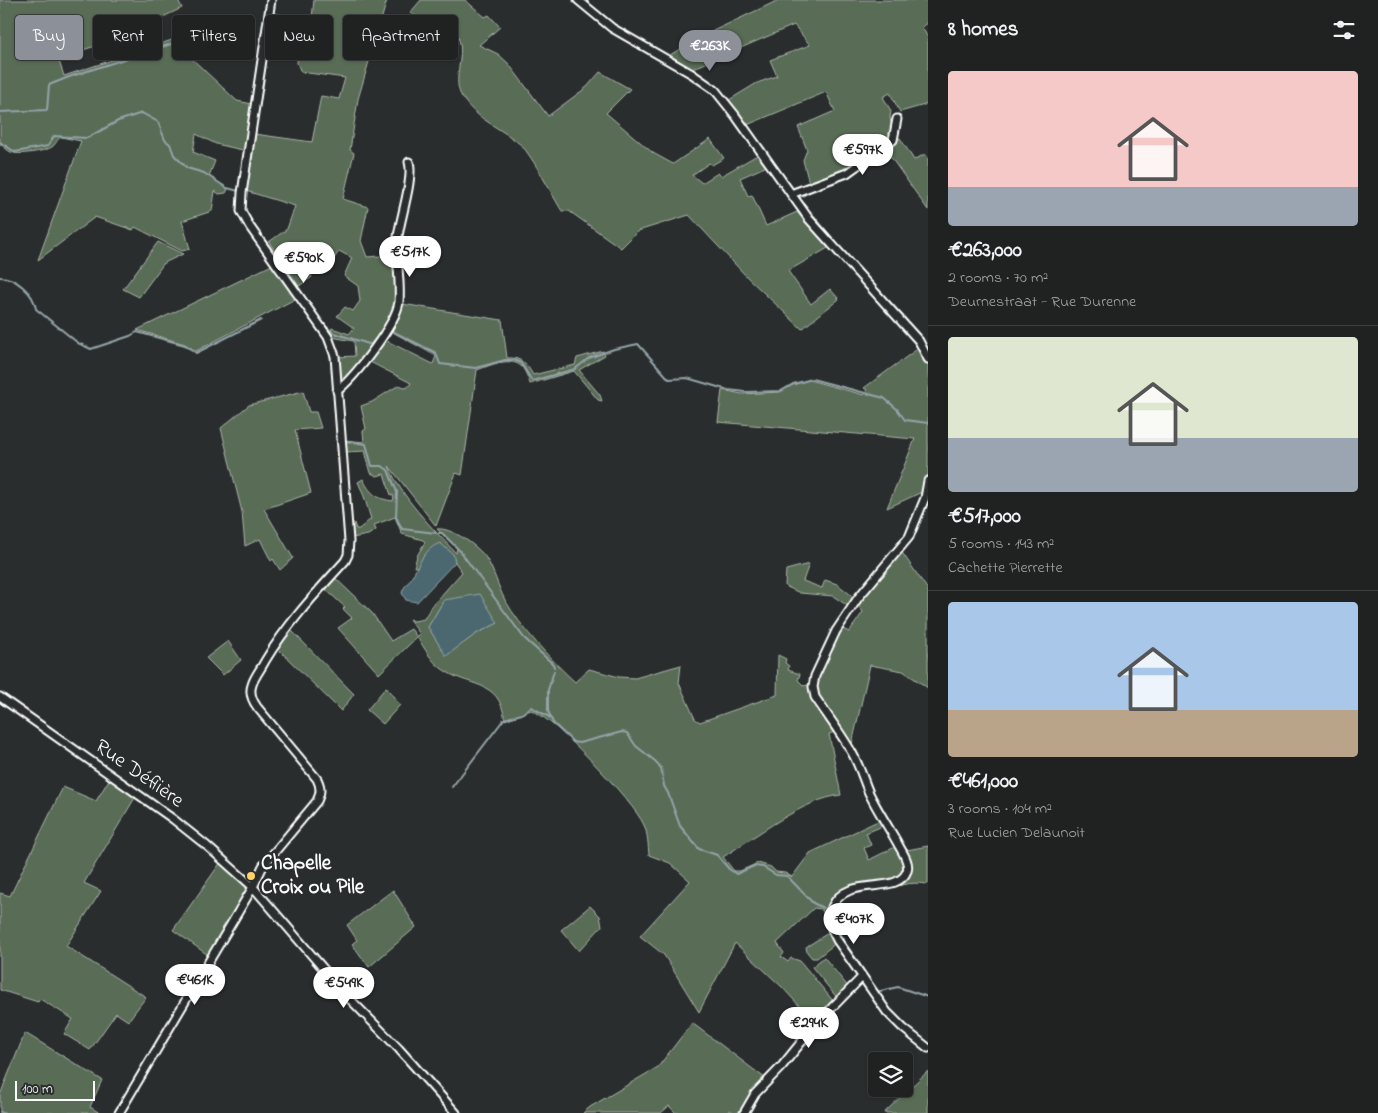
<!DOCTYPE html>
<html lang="en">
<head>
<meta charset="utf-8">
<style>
  :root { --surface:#202222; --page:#282a2a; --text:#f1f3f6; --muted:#a2a4a5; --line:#3d3f40; --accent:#8c9099 }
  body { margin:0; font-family:"Indie Flower",sans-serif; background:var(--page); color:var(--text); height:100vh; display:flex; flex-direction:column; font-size:19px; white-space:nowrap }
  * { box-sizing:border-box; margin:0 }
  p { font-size:16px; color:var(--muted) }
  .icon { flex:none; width:28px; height:28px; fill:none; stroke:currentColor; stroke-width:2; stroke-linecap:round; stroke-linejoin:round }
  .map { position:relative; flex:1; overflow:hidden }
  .drawer { display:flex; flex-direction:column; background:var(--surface); width:450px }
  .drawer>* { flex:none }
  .top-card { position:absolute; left:15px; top:15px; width:475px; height:45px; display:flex; gap:10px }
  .fabs { position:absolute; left:868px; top:1052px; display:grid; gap:10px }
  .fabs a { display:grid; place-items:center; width:45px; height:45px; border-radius:5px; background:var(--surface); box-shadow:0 1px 4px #0004,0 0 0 1px var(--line); font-size:25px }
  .scale { position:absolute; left:15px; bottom:12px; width:80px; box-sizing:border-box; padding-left:5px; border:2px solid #fff; border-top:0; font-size:14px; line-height:18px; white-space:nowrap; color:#fff; -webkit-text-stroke:4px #2a2d2e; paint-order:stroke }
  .price { position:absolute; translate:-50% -42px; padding:0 11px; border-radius:18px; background:#fff; color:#222; font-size:16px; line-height:32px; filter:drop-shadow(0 1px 2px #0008) }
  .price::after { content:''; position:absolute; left:50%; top:30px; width:15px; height:11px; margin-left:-8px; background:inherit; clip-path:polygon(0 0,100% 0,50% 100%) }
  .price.on { background:var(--accent); color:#fff }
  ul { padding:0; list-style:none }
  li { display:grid; align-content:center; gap:10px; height:265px; padding:0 20px }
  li+li { border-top:1px solid var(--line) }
  li span { display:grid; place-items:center; height:155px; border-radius:5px; color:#555 }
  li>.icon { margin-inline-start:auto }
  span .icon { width:90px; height:90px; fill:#fffc; stroke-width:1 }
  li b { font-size:21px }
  h2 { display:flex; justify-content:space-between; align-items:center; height:60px; padding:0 20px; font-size:21px }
  .pill { padding:0 18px; border-radius:5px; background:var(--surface); box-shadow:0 1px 4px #0004,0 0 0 1px var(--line); font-size:18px; line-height:45px }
  .pill.on { background:var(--accent); color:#fff }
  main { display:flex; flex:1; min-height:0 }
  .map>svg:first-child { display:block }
  .green { fill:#586c57; stroke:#acb6ab; fill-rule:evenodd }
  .water { fill:#4c6870; stroke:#94a4a9 }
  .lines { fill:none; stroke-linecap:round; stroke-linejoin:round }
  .stream { stroke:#94a4a9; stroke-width:2 }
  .minor-casing { stroke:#fff; stroke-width:11 }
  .minor { stroke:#2a2d2e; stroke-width:7 }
  .poi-dot { fill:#ffd166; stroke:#2a2d2e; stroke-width:2 }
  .labels { text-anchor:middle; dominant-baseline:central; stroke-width:5; stroke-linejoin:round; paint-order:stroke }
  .street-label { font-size:21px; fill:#fff; stroke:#2a2d2e }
  .poi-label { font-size:21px; font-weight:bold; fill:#fff; stroke:#2a2d2e; text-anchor:start }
</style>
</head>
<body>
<main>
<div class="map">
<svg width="928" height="1113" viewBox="0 0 928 1113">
  <rect width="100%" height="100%" fill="#2a2d2e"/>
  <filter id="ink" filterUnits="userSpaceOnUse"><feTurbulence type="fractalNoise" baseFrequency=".02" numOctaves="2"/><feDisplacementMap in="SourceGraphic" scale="10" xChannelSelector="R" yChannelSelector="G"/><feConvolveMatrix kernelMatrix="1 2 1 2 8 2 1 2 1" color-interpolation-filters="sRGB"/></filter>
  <g filter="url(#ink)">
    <!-- green -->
    <g class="green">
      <path d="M 0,0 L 178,0 L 182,8 L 114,40 L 58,58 L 64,76 L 172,40 L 237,101 L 252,104 L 254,90 L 247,151 L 216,144 L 196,134 L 193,152 L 215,161 L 209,176 L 228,189 L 226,193 L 219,194 L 215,191 L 212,211 L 182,221 L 190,249 L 182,251 L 135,227 L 133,230 L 95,217 L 38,260 L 81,141 L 61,137 C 56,140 57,143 53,146 C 49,151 20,155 14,153 C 8,152 5,147 0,144 Z"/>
      <polygon points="314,0 387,0 358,99 350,150 354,153 343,199 368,207 361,241 367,257 395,255 397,303 388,327 347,379 340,384 338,357 355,356 354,341 331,337 329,333 332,328 349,334 354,328 337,316 345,307 353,311 360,301 358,286 344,276 352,258 339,251 330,265 310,273 312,277 299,286 269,242 287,229 295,206 246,191 254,134 312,142 321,96 339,99 345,78 301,72 297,63 298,48 266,43 270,13 312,18"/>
      <path d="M 421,0 L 465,0 L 485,17 L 489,15 L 500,27 L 479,45 L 498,54 L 508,63 L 548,116 L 587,87 L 600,72 L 630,89 L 606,113 L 653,153 L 673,164 L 710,139 L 724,158 L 712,165 L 709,163 L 692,175 L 702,183 L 718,173 L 721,176 L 759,154 L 767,166 L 740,178 L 748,196 L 752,195 L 766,226 L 797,212 L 828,248 L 788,271 L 811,304 L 830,289 L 839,299 L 802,329 L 747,277 L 689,215 L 638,231 L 621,248 L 569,211 L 562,211 C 552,195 533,157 521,145 C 503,129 475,119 462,97 C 449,76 472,49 452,28 C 436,11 424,23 410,13 Z"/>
      <path d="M 779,0 L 928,0 L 928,23 L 922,27 L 928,38 L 928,104 L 900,112 L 890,93 L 883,97 L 891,111 L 890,117 L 893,137 C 862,161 847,171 809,183 L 803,160 L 807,150 L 798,127 L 835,111 L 826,92 L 747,125 L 729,100 L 757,83 L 777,76 L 770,60 L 810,45 L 794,25 L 692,69 L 670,55 L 698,38 Z"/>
      <polygon points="900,138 914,160 925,154 928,158 928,210 885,149 851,175 815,189 800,198 836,242 908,321 906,323 808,213 797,196 838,178"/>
      <polygon points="158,242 183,254 164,263 139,297 123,289"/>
      <polygon points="274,264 297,298 196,351 185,344 137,330"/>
      <path d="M 402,304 L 502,320 L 507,358 C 521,357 526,363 533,375 L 575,365 L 577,358 L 603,351 L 605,355 L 579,370 L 600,395 L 602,401 L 598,400 L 574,371 L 530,384 C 528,378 525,370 521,366 C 509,356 489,366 477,370 L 462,475 L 456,473 L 436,526 L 389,466 C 400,496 433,529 456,553 L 457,548 L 437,529 C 451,527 478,546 486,558 C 494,570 498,587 505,600 C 521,628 552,661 575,682 L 589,669 L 619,677 L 635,678 L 681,665 L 679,683 L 695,719 L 700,722 L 777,695 L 778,655 L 786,659 L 785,663 L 789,666 L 788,670 L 800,674 L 798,680 L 804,686 L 811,684 L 837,731 L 829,734 L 841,795 C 804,799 755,837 723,857 L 734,871 L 740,871 L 758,863 L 771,867 L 776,872 L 785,873 L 792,877 L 810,853 L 882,819 L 885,825 L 866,833 L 871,845 L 864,848 L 869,860 L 897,846 L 906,865 C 897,891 863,881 842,891 L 831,908 L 824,914 L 821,909 L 814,908 L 777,943 L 784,953 L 781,957 L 788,962 L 791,958 L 800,961 L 834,1002 L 815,1023 L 782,987 L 735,943 L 699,1012 L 664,955 L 640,936 L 690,881 L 670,863 L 649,855 C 648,845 648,834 644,825 C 634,802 553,717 531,710 L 505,720 C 499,677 468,689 441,668 C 431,661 424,647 417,637 L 379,674 L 338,628 L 352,618 L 343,609 L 345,607 L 324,588 L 333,576 L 372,613 L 391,641 L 411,629 L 417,637 L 420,634 L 409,619 L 414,621 L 424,619 L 431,607 L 462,572 L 455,562 L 453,554 L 423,556 L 418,567 L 414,567 L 417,556 L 425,542 L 423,540 L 402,534 L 395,517 L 374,525 L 376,530 L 368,535 L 352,538 L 351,523 L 354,523 L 356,529 L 359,529 L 371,519 C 367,506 364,494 358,482 L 363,479 C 370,494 377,499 393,501 L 394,496 L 391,495 L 384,474 L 377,476 L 371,473 L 365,451 L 346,452 L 345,440 L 364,442 L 363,431 L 366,429 L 361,406 L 372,402 L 399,385 L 407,388 L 411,383 L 368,361 L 383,339 L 433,364 L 436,356 L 389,330 L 395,321 ZM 444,600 L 498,623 L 476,634 L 446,655 L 428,627 Z"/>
      <polygon points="920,347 928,365 928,474 924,493 922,492 887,508 915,439 718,422 722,390 742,394 780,392 793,385 809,380 864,395 867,390 864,388"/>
      <polygon points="303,391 309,412 316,412 321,428 295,430 311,493 264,509 293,558 280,570 273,559 271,561 260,539 245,546 242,512 221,428 249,405"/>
      <path d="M 901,551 L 928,590 L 928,688 L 903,671 L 870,665 L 852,744 L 875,794 L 907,850 L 928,846 L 928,884 C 907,881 899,887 879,889 C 868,890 853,889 844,895 C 820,913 845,942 857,959 C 864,969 869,983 878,991 L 874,993 L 835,932 L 832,913 L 843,893 L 896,883 L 909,862 L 818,697 L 815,684 L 839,627 L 849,632 L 863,612 L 856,603 Z"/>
      <polygon points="809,564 803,581 822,588 825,580 837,584 855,598 848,606 833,596 800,593 785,586 786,570"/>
      <polygon points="290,629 354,694 341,711 277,648"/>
      <polygon points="228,641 241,660 223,675 206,658"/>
      <polygon points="386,687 400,705 383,724 367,710"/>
      <polygon points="110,778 136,796 84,883 101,891 66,946 146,997 128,1021 116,1013 90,1050 64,1034 73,1019 40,999 38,1002 0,990 0,893 10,896 63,787 96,801"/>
      <polygon points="221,862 246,884 246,894 210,954 208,955 173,930"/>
      <polygon points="393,890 416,927 369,967 352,944 357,940 347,925"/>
      <polygon points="590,906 600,916 602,926 579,951 561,930"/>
      <polygon points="828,933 837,942 817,958 812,958 807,952 806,947"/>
      <polygon points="824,957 849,988 838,999 812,967"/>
      <polygon points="692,1023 766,1079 743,1113 735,1113 730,1110 728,1113 676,1113 669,1106 661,1113 583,1113 590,1107 658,1067"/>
      <polygon points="25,1033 102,1080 90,1107 100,1113 0,1113 0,1095"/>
      <polygon points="928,1071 928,1113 884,1113"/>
    </g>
    <!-- water -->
    <g class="water">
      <path d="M 440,543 L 453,554 L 455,562 L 417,602 L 406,600 L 402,593 C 403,587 407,585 410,580 C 419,566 423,549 440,543 Z"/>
      <polygon points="480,594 498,623 476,634 446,656 428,627 444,600"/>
    </g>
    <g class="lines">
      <!-- stream -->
      <g class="stream">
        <polyline points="0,112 47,110 49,85 69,77 174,43 193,25"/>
        <polyline points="0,142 15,152 48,146 54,136 87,138 118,121 142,113 158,122 165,140 170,144 174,155 187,168 204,173 227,188 239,191"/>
        <polyline points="245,192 245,212"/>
        <polyline points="250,220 285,267 310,306"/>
        <path d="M 0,277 C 15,277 34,293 36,309 L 78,343 L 91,349 L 130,336 L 137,332 L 185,345 L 196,353 L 261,320"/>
        <polyline points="323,324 334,333 372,345"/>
        <polyline points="390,330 436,353 440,364 476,368 505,360 514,360 521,363 532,381 575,369 589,358 614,349 638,344 669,379 687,378 728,390 746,392 781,391 793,384 812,379 884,398 897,409 905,420 928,423"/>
        <polyline points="371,344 382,331"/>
        <polyline points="340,396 346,387"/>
        <polyline points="344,438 345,441 366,444 372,466 382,466 388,470 397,492 396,517 402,529 436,533"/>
        <polyline points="439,533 442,533 460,551 524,638 553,664 554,667"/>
        <polyline points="554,671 548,690 548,711 553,723 573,742 579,743 622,732 627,733 636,746 655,761 661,768 664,786 668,793 680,826 699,849 717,855 729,869 736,874 754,866 763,867 776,875 787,876 813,903 827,910"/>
        <polyline points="452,787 504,719 522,714 531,707 551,718"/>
        <polyline points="835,927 867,977"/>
        <polyline points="876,992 898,987 928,997"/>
        <polyline points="0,1112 3,1113"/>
      </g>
      <defs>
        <g id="minor">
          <polyline points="578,0 612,28 692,74 715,90 735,115 809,219 919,341 928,359"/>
          <polyline points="791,194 847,173 893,140 897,119"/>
          <path d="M 337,391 C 355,377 396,324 399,302 C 401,280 395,258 398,237 C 400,219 414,178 409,162"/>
          <path d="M 928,481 L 925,498 L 909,537 L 858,598 L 836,631 L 815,676 L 813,687 L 815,697 C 827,715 840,732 851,751 C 859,764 863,779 869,793 C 878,812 890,829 899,846 C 903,853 910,863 907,871 C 897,897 847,873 832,907 C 827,920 831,928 837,940 L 887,1012 L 903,1028 L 928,1048"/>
          <polyline points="0,697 173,819 207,846 253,887 346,995 399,1049 456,1113"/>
          <path d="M 119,1113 L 253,887 L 263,866 L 317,801 C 321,792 321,787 317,779 L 257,707 C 252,700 249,693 252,685 C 254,677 261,669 265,661 C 287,624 316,593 345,561 L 348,555 L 349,541 L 335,356 L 328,337 L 250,227 L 241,211 L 242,193 L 271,0"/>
          <polyline points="744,1113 755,1094 782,1066 816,1024 862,977"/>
        </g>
      </defs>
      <!-- minor casing -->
      <use href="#minor" class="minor-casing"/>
      <!-- minor -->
      <use href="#minor" class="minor"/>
    </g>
  </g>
  <!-- markers -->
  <circle class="poi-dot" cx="251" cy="876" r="5"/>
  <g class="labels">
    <!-- street labels -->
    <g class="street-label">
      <text transform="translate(139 774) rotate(35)">Rue Déflière</text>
    </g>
    <!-- poi labels -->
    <g class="poi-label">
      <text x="261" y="864">Chapelle<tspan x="261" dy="24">Croix ou Pile</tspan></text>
    </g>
  </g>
</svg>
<div class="fabs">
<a><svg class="icon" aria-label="layers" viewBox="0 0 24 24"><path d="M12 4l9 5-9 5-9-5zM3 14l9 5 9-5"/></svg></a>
</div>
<div class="scale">100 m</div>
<b class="price on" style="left:710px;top:72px">€263K</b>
<b class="price" style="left:863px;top:176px">€597K</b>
<b class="price" style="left:410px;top:278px">€517K</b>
<b class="price" style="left:304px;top:284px">€590K</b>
<b class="price" style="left:854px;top:945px">€407K</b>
<b class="price" style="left:195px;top:1006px">€461K</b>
<b class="price" style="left:344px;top:1009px">€549K</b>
<b class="price" style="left:809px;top:1049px">€294K</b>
<div class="top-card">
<a class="pill on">Buy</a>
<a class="pill">Rent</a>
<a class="pill">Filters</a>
<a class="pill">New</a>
<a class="pill">Apartment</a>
</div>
</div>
<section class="drawer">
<h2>8 homes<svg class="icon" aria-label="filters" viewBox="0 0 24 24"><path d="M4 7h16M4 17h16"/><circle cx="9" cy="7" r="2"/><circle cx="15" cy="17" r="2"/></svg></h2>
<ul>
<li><span style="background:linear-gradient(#f6c9c9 75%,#9aa5b1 0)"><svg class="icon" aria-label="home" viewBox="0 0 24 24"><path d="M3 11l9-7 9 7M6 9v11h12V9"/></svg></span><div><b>€263,000</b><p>2 rooms · 70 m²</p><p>Deurnestraat - Rue Durenne</p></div></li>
<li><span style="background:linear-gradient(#dfe7d0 65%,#9aa5b1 0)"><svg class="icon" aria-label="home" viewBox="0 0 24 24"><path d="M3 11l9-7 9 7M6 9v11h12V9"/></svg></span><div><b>€517,000</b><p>5 rooms · 143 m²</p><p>Cachette Pierrette</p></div></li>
<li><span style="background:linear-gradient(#a9c7e8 70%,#b9a48a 0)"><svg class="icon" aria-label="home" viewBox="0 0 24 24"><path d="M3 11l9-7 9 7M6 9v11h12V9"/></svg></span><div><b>€461,000</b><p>3 rooms · 104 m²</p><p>Rue Lucien Delaunoit</p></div></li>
</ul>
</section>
</main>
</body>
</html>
